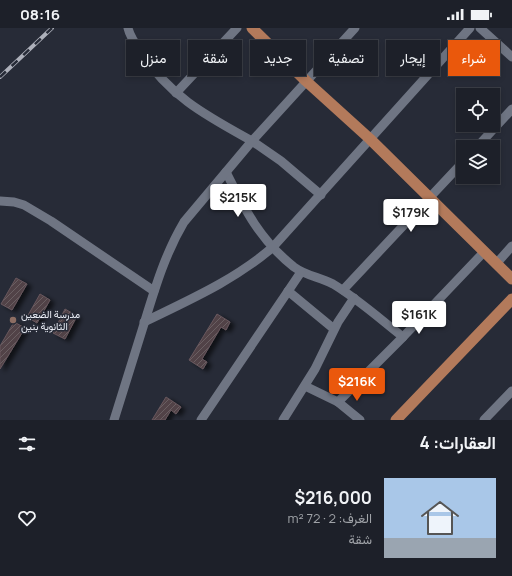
<!DOCTYPE html>
<html lang="ar">
<head>
<meta charset="utf-8">
<style>
  :root { --surface:#1d2029; --page:#2a2d35; --text:#f1f3f6; --muted:#a0a3a8; --line:#3b3e46; --accent:#ea580c }
  body { margin:0; font-family:Manrope,Vazirmatn,sans-serif; background:var(--page); color:var(--text); direction:rtl; height:100vh; display:flex; flex-direction:column; font-size:15px; white-space:nowrap }
  * { box-sizing:border-box; margin:0 }
  p { font-size:13px; color:var(--muted) }
  .icon { flex:none; width:22px; height:22px; fill:none; stroke:currentColor; stroke-width:2; stroke-linecap:round; stroke-linejoin:round }
  .map { position:relative; height:392px; overflow:hidden; direction:ltr }
  .side { display:flex; flex-direction:column; background:var(--surface); flex:1 }
  .side>* { flex:none }
  .hud { position:absolute; left:12px; top:12px; width:488px; height:36px; direction:rtl; display:flex; gap:8px }
  .fabs { position:absolute; left:456px; top:60px; display:grid; gap:8px }
  .fabs a { display:grid; place-items:center; width:44px; height:44px; border-radius:0px; background:var(--surface); box-shadow:0 2px 6px #0003,0 0 0 1px var(--line); font-size:20px }
  .price { position:absolute; translate:-50% -34px; padding:0 9px; border-radius:4px; background:#fff; color:#222; font-size:13px; line-height:26px; filter:drop-shadow(0 1px 2px #0008) }
  .price::after { content:''; position:absolute; left:50%; top:24px; width:12px; height:9px; margin-left:-6px; background:inherit; clip-path:polygon(0 0,100% 0,50% 100%) }
  .price.active { background:var(--accent); color:#fff }
  ul { padding:0; list-style:none }
  li { display:flex; align-items:center; gap:12px; height:100px; padding:0 16px }
  li span { display:grid; place-items:center; flex:none; width:112px; height:80px; border-radius:0px; color:#555 }
  li>.icon { margin-inline-start:auto }
  span .icon { width:48px; height:48px; fill:#fffc; stroke-width:1 }
  li b { font-size:17px }
  h2 { display:flex; justify-content:space-between; align-items:center; height:48px; padding:0 16px; font-size:17px }
  .chip { padding:0 14px; border-radius:0px; background:var(--surface); box-shadow:0 2px 6px #0003,0 0 0 1px var(--line); font-size:14px; line-height:36px }
  .chip.active { background:var(--accent); color:#fff }
  .status { display:flex; justify-content:space-between; align-items:center; height:28px; padding:0 20px; background:var(--surface); direction:ltr }
  .status svg { height:11px; fill:currentColor }
  .map>svg:first-child { display:block }
  .building { fill:url(#building-hatch); stroke:#68575d; filter:url(#shadow) }
  .lines { fill:none; stroke-linecap:round; stroke-linejoin:round }
  .minor { stroke:#6f7583; stroke-width:9 }
  .major { stroke:#b37a5b; stroke-width:11 }
  .rail-casing { stroke:#adb0ba; stroke-width:4 }
  .rail { stroke:#272b37; stroke-width:2.5; stroke-dasharray:8; stroke-linecap:butt }
  .education-dot { fill:#8d6e63; stroke:#272b37; stroke-width:1.5 }
  .labels { text-anchor:middle; dominant-baseline:central; stroke-width:3; stroke-linejoin:round; paint-order:stroke }
  .poi-label { font-size:10px; fill:#eceff7; stroke:#272b37; text-anchor:start }
</style>
</head>
<body>
<div class="status"><b>08:16</b><svg viewBox="0 0 49 12"><path d="M0 12V9h3v3zM5 12V6h3v6zM10 12V3h3v9zM15 12V0h3v12zM26 1h20v11H26zM47 4h2v5h-2z"/></svg></div>
<div class="map">
<svg width="512" height="392" viewBox="0 0 512 392">
  <defs>
    <pattern id="building-hatch" width="6" height="6" patternUnits="userSpaceOnUse"><rect width="6" height="6" fill="#514247"/><path d="M-1 1l2-2M0 6l6-6M5 7l2-2" fill="none" stroke="#6a5e62"/></pattern>
    <filter id="shadow"><feDropShadow dx="4.5" dy="2.5" stdDeviation="2" flood-color="#0009"/></filter>
  </defs>
  <rect width="100%" height="100%" fill="#272b37"/>
  <!-- building -->
  <g class="building">
    <polygon points="16,250 27,256 12,282 1,276"/>
    <polygon points="40,266 50,272 37,295 27,289"/>
    <polygon points="65,281 77,288 65,311 53,305"/>
    <polygon points="217,286 230,294 226,302 221,299 202,331 207,334 203,341 189,332"/>
    <polygon points="14,294 25,300 0,341 0,318"/>
    <polygon points="166,369 181,379 176,386 171,382 165,392 152,392"/>
  </g>
  <g class="lines">
    <!-- minor -->
    <g class="minor">
      <polyline points="480,0 512,29"/>
      <polyline points="176,65 237,0"/>
      <polyline points="477,119 512,81"/>
      <path d="M 226,144 C 245,182 260,212 294,239 C 306,248 320,249 333,256 C 358,271 380,291 403,309"/>
      <polyline points="321,167 281,133 252,113 355,0"/>
      <polyline points="0,173 14,174 24,177 51,193 154,263"/>
      <polyline points="496,236 512,218"/>
      <polyline points="343,262 463,134"/>
      <polyline points="288,263 334,301"/>
      <path d="M 144,294 C 189,272 235,252 273,219 L 470,0"/>
      <polyline points="305,358 338,374 360,392"/>
      <polyline points="338,374 403,309 484,224"/>
      <path d="M 114,392 C 124,360 134,328 144,296 C 155,260 165,226 184,194 L 252,113 C 207,88 170,69 141,24 C 136,17 130,9 128,0"/>
      <polyline points="201,392 301,244"/>
      <polyline points="283,392 315,341 338,294 354,270"/>
      <polyline points="484,392 512,363"/>
    </g>
    <!-- major -->
    <g class="major">
      <polyline points="252,0 306,53 370,111 512,251"/>
      <polyline points="396,392 512,271"/>
    </g>
    <defs>
      <polyline id="rail" points="0,49 52,0"/>
    </defs>
    <!-- rail casing -->
    <use href="#rail" class="rail-casing"/>
    <!-- rail -->
    <use href="#rail" class="rail"/>
  </g>
  <!-- markers -->
  <circle class="education-dot" cx="13" cy="292" r="4"/>
  <g class="labels">
    <!-- poi labels -->
    <g class="poi-label">
      <text x="21" y="286">مدرسة الضعين<tspan x="21" dy="12">الثانوية بنين</tspan></text>
    </g>
  </g>
</svg>
<div class="fabs">
<a><svg class="icon" aria-label="locate" viewBox="0 0 24 24"><circle cx="12" cy="12" r="6"/><path d="M12 2v4M12 18v4M2 12h4M18 12h4"/></svg></a>
<a><svg class="icon" aria-label="layers" viewBox="0 0 24 24"><path d="M12 4l9 5-9 5-9-5zM3 14l9 5 9-5"/></svg></a>
</div>
<b class="price" style="left:238px;top:190px">$215K</b>
<b class="price" style="left:411px;top:205px">$179K</b>
<b class="price" style="left:419px;top:307px">$161K</b>
<b class="price active" style="left:357px;top:374px">$216K</b>
<div class="hud">
<a class="chip active">شراء</a>
<a class="chip">إيجار</a>
<a class="chip">تصفية</a>
<a class="chip">جديد</a>
<a class="chip">شقة</a>
<a class="chip">منزل</a>
</div>
</div>
<section class="side">
<h2>العقارات: 4<svg class="icon" aria-label="filters" viewBox="0 0 24 24"><path d="M4 7h16M4 17h16"/><circle cx="9" cy="7" r="2"/><circle cx="15" cy="17" r="2"/></svg></h2>
<ul>
<li><span style="background:linear-gradient(#a9c7e8 75%,#9aa5b1 0)"><svg class="icon" aria-label="home" viewBox="0 0 24 24"><path d="M3 11l9-7 9 7M6 9v11h12V9"/></svg></span><div><b>$216,000</b><p>الغرف: 2 · 72 m²</p><p>شقة</p></div><svg class="icon" aria-label="heart" viewBox="0 0 24 24"><path d="M12 20l-8-8c-3-5 5-10 8-4 3-6 11-1 8 4z"/></svg></li>
</ul>
</section>
</body>
</html>
